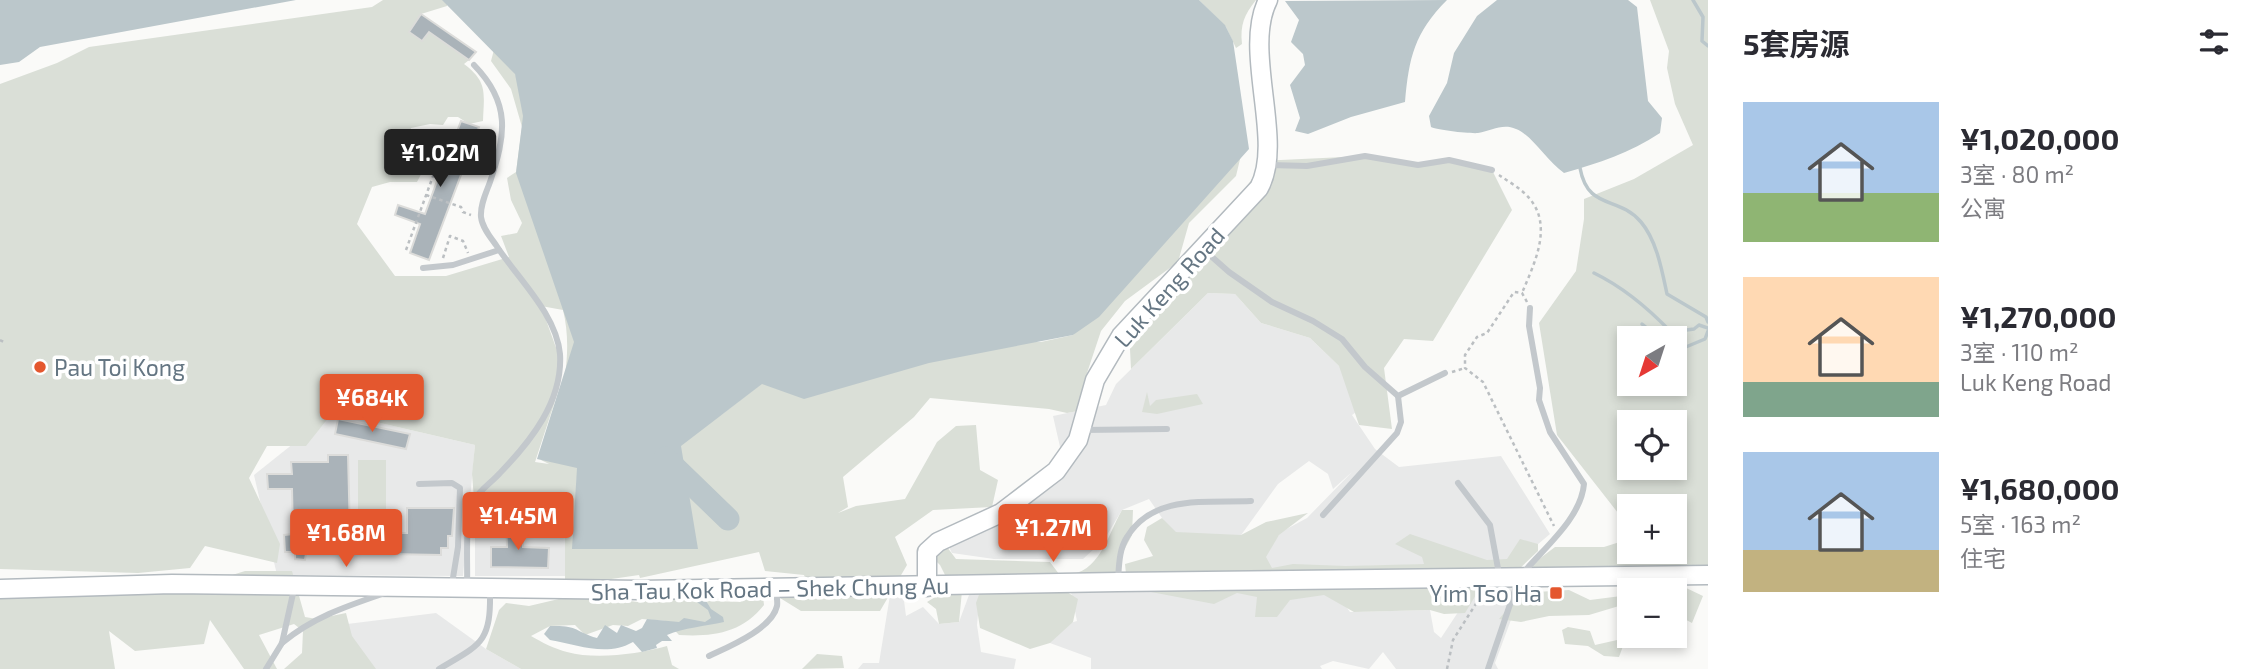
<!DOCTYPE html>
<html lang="zh">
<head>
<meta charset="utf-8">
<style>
  :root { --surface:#fff; --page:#f7f7f7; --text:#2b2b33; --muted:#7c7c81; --accent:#e4572e }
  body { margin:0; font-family:"Exo 2","Noto Sans SC",sans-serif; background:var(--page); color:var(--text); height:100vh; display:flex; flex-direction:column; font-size:26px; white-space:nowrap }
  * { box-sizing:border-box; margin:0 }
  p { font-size:23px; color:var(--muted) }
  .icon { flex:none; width:38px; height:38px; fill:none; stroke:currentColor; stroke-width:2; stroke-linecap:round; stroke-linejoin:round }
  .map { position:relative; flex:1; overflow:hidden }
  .drawer { display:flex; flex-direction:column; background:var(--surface); width:560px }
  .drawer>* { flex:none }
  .needle { width:46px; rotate:219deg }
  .fabs { position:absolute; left:1617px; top:326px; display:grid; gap:14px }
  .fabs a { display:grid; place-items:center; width:70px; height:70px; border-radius:0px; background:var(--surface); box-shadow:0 4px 10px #0003; font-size:35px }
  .price { position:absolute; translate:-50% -60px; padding:0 16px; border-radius:7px; background:var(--accent); color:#fff; font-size:23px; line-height:46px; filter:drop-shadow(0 2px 4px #0008) }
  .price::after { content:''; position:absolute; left:50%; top:42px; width:21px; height:16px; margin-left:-10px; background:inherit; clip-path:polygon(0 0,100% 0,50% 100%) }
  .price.on { background:#222; color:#fff }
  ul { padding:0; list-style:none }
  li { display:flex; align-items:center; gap:21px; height:175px; padding:0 35px }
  li span { display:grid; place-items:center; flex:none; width:196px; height:140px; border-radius:0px; color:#555 }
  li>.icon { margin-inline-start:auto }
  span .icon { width:84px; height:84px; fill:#fffc; stroke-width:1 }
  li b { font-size:30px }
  h2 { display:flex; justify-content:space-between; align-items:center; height:84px; padding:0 35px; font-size:30px }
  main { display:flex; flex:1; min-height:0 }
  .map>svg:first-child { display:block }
  .built { fill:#e8e9e9 }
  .green { fill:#dadfd7; fill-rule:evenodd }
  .water { fill:#bbc7cb }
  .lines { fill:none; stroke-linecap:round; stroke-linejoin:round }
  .stream { stroke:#bbc7cb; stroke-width:3.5 }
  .river { stroke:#bbc7cb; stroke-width:23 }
  .building { fill:#aab3b9; stroke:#dcdcda; stroke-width:2 }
  .secondary-casing { stroke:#b3babf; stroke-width:21 }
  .path { stroke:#bbbfc2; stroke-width:2.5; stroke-dasharray:3.5 3.5; stroke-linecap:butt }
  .lane { stroke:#c3c8cc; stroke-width:6 }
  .secondary { stroke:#fff; stroke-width:18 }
  .poi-dot { fill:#e4572e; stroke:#fff; stroke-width:2.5 }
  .labels { text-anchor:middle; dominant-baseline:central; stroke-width:7; stroke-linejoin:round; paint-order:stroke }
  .street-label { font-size:23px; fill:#657683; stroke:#fff }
  .poi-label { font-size:23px; fill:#657683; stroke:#fff; text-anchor:start }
</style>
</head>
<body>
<main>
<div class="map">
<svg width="1708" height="669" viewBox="0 0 1708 669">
  <rect width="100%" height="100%" fill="#fafaf8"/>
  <!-- built -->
  <g class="built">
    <polygon points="1208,293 1235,294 1261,323 1310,338 1339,366 1379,396 1352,415 1375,449 1399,467 1501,456 1550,534 1517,562 1254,569 1281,532 1307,518 1352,472 1333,489 1328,474 1309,461 1278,484 1239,538 1213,540 1171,531 1149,499 1122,510 1104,540 1083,559 994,559 952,553 945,539 1013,507 1063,460 1053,416 1106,405 1116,384"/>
    <polygon points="333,412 475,445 463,576 277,575 254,475"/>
    <polygon points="475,512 565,513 565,576 475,576"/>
    <polygon points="1525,582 1495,663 1498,669 1396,669 1383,652 1369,669 1333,661 1320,666 1322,669 1091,669 1091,658 1028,635 1077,621 1071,592 1334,589 1350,612 1430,610 1434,632 1441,638 1476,585"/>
    <polygon points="903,593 906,616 923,607 939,624 959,622 969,595 980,594 977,625 981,652 1016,659 1014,669 858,669 863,663 879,663 890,595"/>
    <polygon points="436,613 486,649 521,669 369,669 331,626"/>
  </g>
  <!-- green -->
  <g class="green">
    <path d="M 383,0 L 447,0 L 447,6 L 421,14 L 416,30 L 442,34 L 469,60 L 464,64 C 488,82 484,93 483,121 L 469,124 L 458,117 L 448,117 L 443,125 L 430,124 L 411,128 L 409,138 L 429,159 L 417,182 L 390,182 L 372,187 L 357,224 L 395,276 L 446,276 L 509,257 L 501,236 L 517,233 L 522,223 L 511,200 L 507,178 L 516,172 L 522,127 L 511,89 L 491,61 L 495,46 L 503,44 L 657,423 L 721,415 L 769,378 L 1003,342 L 1041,342 L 1073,335 L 1242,151 L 1236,176 L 1189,223 L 1178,262 L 1125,301 L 1101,331 L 1085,379 L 1078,411 L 1067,413 L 1049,409 L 930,398 L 914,417 L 843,477 L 848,507 L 838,513 L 856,506 L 905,499 L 937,442 L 956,426 L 976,425 L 980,470 L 998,480 L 992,507 L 933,510 L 895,537 L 907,565 L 880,611 L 801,611 L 780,598 L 809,588 L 804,575 L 765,571 L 759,552 L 640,578 L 639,575 L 584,583 L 565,579 L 565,535 C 535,505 514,512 475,512 L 472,474 L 475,445 L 333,412 L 306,446 L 267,446 L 249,478 L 280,544 L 277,563 L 205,546 L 190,568 L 138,573 L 0,569 L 0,84 L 57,63 L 89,47 L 372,7 ZM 541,306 L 563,310 C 575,358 559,415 541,460 L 549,464 L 535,462 L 555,401 L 559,356 ZM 577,477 L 659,548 L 573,549 Z"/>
    <path d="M 1199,0 L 1256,0 C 1244,15 1240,25 1242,44 L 1236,48 L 1226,27 Z"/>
    <path d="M 1650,0 L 1708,0 L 1708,579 L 1543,581 L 1530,566 L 1555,547 L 1604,547 L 1629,539 L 1629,551 L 1675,551 L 1675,506 L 1629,506 L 1629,527 L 1557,435 L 1539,323 L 1576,271 L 1584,219 L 1584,199 L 1634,179 L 1693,145 L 1675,104 L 1667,68 L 1669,51 ZM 1629,338 L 1675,338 L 1675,383 L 1629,383 ZM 1629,422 L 1675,422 L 1675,467 L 1629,467 Z"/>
    <polygon points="1365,156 1418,165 1456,161 1492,170 1512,210 1433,341 1404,339 1384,368 1392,429 1359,425 1339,366 1310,338 1261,323 1235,294 1208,293 1131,369 1129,329 1203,246 1255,175 1260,161"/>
    <polygon points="1147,392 1150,406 1156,400 1197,394 1203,404 1157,414 1142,412"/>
    <rect x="358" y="460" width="28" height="55"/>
    <path d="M 1122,510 L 1133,510 L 1132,535 L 1121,556 L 1115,577 L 948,581 L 940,565 L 927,552 L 944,543 L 956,559 L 1050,562 L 1059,574 C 1098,580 1107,536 1122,510 Z"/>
    <polygon points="1308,513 1279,535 1266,557 1272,568 1293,564 1346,566 1424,564 1422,557 1395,544 1410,534 1487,560 1507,559 1520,539 1538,544 1538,551 1516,572 1482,585 1465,613 1444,614 1430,610 1354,612 1324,595 1290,600 1277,617 1255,617 1257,597 1237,593 1214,604 1151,592 1126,574 1125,564 1153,556 1144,540 1147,527 1162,518 1176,532 1241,535 1266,522"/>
    <polygon points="245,571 292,571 305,617 317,619 346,613 352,636 376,669 284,669 302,653 303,631 294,624 259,635 277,669 244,669 210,620 204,644 135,651 109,631 115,669 0,669 0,588 178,592"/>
    <polygon points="1682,586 1703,596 1692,623 1675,614 1675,590 1662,590"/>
    <path d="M 762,588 L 764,605 C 742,633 713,637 679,635 L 666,621 L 642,619 L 628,626 L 613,625 L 585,635 L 575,625 L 550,626 L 531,636 C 541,642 555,649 567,652 C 596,660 638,654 667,646 L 672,665 L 679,669 L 521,669 L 486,649 L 499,610 L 506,603 L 529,606 L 580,594 L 637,602 L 659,599 L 740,602 Z"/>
    <polygon points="1026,588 1067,592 1078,599 1073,622 1050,643 1030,649 980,628 976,603 980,592 1002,594"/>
    <polygon points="1569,590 1590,600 1629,595 1629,603 1589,615 1549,616 1521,622 1499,619 1521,593"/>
    <polygon points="945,591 962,591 959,622 939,624 936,609 927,602"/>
    <polygon points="1568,627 1590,631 1595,645 1626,638 1619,657 1604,656 1588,646 1565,644 1562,630"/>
    <polygon points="817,654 842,656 844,668 802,669"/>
  </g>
  <!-- water -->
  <g class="water">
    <polygon points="0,0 296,0 40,47 19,62 0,65"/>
    <polygon points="442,0 1199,0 1225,25 1233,41 1249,149 1099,317 1073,335 929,363 804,399 762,384 681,446 698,549 572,549 577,468 537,459 574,342 516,173 523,116 515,74"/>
    <path d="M 1447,0 C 1414,33 1409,58 1405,102 L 1351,117 L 1308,134 L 1295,131 L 1300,118 L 1290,85 L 1305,65 L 1303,54 L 1291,42 L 1299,20 L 1285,1 Z"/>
    <path d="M 1497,0 L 1628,0 L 1637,7 L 1648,101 L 1662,118 L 1660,133 C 1630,153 1599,163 1564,173 C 1547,161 1532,135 1516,129 C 1502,123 1492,131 1478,133 C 1472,134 1436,130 1431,127 L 1429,116 L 1447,83 L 1454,53 L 1477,16 Z"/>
    <path d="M 703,596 L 711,609 L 723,617 L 724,622 C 705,626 684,628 667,635 L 672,641 L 662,641 L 656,645 L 657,648 L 642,652 L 633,642 C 607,657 578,645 550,640 L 544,634 L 550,626 C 578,625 574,631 597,638 L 605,625 L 617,633 L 621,625 L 636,631 L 642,628 L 647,619 L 679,622 L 684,618 L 705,622 L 711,618 L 708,610 L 690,597 Z"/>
  </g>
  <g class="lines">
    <!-- stream -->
    <g class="stream">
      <polyline points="1693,0 1703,17 1702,41 1708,46"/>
      <path d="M 1580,168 C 1588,211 1618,195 1641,222 C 1657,241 1662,271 1667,294 L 1706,317 L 1708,322"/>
      <path d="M 1594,273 C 1623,287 1648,308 1671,332 L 1694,329 L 1699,325 L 1708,328"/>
      <polyline points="1642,324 1659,338"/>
      <polyline points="1675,347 1681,349 1705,339 1708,331"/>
    </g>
    <!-- river -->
    <polyline class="river" points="665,458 728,519"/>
  </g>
  <!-- building -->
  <g class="building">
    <polygon points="421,14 476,52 469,60 429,32 422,41 409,32"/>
    <polygon points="461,121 479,127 429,260 410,253 420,224 395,215 398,205 425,214 441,170 445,154 418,145 422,135 452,145"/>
    <polygon points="338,419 410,434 406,449 335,434"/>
    <polygon points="328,455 348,455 350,533 407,533 407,508 454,508 452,536 448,536 448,548 441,548 441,555 335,553 335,543 315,543 315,547 307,547 305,560 295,559 295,552 285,552 284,535 293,534 292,489 268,489 267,474 292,474 291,462 328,462"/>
    <polygon points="506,522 522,522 523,547 549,548 548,568 491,567 491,547 507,547"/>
  </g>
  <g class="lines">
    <defs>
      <g id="secondary">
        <path d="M 927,587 L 927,552 L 938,542 L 1001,513 L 1056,471 L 1078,440 L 1095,380 L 1121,336 L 1259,188 C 1285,141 1242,51 1268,0"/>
        <polyline points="0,589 172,584 640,590 1118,582 1708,575"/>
      </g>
    </defs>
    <!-- secondary casing -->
    <use href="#secondary" class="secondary-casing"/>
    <!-- path -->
    <g class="path">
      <path d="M 1499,175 C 1509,182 1522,189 1530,199 C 1553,227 1534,264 1522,293"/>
      <polyline points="426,195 461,207 463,212 471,215"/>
      <polyline points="406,250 447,138"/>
      <polyline points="443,258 450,236 463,241 468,253"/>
      <polyline points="1527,302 1522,293 1514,292 1487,333 1477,337 1465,355 1465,368 1483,382 1554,526"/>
      <polyline points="0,340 6,343"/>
      <polyline points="1452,372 1465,368"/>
      <polyline points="1447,669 1453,640 1484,591"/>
    </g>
    <!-- lane -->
    <g class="lane">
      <polyline points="1270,165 1307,166 1365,156 1418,165 1449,160 1492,170"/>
      <polyline points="1203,249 1229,272 1272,302 1313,321 1342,339 1365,367 1398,396 1445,373"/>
      <polyline points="423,268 453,265 499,250"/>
      <polyline points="1083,430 1167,429"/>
      <polyline points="1458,483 1490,525 1499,574"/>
      <polyline points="419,484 452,483 460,488 458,547 452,584"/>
      <polyline points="1323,515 1397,433 1401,422 1398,396"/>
      <path d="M 1524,572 C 1545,547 1581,518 1584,484 L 1550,432 L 1539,400 L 1540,388 L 1529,326 L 1530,308"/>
      <path d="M 1118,580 C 1119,566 1119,549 1127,537 C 1153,494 1207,503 1251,501"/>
      <path d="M 467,584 C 468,562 464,520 474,500 C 480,490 492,482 500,473 C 531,441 563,401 560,354 C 556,313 517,278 496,245 C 490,237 482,227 481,217 C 480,205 486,193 490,182 C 506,135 511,103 474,65"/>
      <path d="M 282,643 C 313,617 347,606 385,593"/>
      <path d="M 709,656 C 728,647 772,629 777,606 C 778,601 776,594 776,589"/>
      <polyline points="266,669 282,643 294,589"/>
      <path d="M 439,669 C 481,644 491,643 490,591"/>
      <polyline points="1488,669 1518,581"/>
    </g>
    <!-- secondary -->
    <use href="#secondary" class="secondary"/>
  </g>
  <!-- markers -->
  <g class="poi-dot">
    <circle cx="40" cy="367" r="7"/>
    <rect x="1549" y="586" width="14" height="14" rx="3.5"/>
  </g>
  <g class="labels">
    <!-- street labels -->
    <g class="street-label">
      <text transform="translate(1169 287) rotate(-48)">Luk Keng Road</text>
      <text transform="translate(770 588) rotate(-1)">Sha Tau Kok Road – Shek Chung Au</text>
    </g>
    <!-- poi labels -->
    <g class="poi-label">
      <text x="54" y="367">Pau Toi Kong</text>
      <text x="1542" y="593" text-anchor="end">Yim Tso Ha</text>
    </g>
  </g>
</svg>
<div class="fabs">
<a><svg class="needle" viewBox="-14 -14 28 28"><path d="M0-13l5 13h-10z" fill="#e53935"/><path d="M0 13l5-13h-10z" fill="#7c7c81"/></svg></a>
<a><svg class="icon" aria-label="locate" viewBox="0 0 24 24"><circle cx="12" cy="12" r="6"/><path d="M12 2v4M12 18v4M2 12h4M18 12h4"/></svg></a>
<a>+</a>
<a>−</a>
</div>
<b class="price on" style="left:440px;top:189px">¥1.02M</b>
<b class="price" style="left:372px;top:434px">¥684K</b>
<b class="price" style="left:518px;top:552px">¥1.45M</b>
<b class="price" style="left:1053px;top:564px">¥1.27M</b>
<b class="price" style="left:346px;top:569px">¥1.68M</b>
</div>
<section class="drawer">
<h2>5套房源<svg class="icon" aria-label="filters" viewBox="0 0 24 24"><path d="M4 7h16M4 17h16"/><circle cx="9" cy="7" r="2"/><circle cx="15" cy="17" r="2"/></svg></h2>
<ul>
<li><span style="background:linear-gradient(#a9c7e8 65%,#8fb573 0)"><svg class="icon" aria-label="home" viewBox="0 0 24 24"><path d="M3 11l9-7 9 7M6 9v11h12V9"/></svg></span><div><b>¥1,020,000</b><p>3室 · 80 m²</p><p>公寓</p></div></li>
<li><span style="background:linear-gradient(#ffd9b3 75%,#7fa58c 0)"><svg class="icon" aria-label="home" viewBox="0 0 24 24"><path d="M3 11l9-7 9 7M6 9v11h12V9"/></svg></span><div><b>¥1,270,000</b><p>3室 · 110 m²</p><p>Luk Keng Road</p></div></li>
<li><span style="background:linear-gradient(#a9c7e8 70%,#c2b280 0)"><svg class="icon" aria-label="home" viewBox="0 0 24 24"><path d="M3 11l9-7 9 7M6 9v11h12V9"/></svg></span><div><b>¥1,680,000</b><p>5室 · 163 m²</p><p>住宅</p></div></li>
</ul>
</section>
</main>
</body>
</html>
